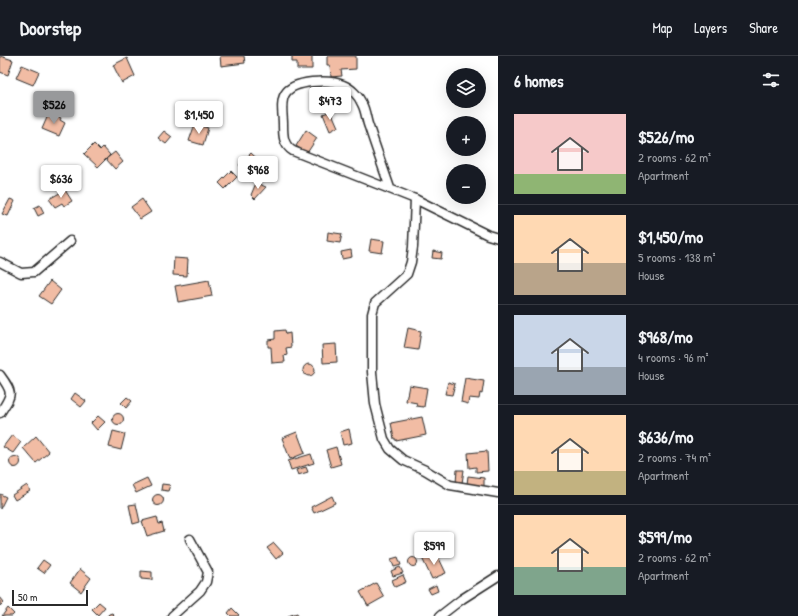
<!DOCTYPE html>
<html lang="en">
<head>
<meta charset="utf-8">
<style>
  :root { --surface:#171b24; --page:#20242c; --text:#f1f3f6; --muted:#9ea1a6; --line:#363941; --accent:#98999b }
  body { margin:0; font-family:"Patrick Hand",sans-serif; background:var(--page); color:var(--text); height:100vh; display:flex; flex-direction:column; font-size:15px; white-space:nowrap }
  * { box-sizing:border-box; margin:0 }
  p { font-size:13px; color:var(--muted) }
  .icon { flex:none; width:22px; height:22px; fill:none; stroke:currentColor; stroke-width:2; stroke-linecap:round; stroke-linejoin:round }
  .map { position:relative; flex:1; overflow:hidden }
  .details { display:flex; flex-direction:column; background:var(--surface); width:300px }
  .details>* { flex:none }
  .controls { position:absolute; left:446px; top:12px; display:grid; gap:8px }
  .controls a { display:grid; place-items:center; width:40px; height:40px; border-radius:50%; background:var(--surface); box-shadow:0 4px 16px #0002; font-size:20px }
  .scale { position:absolute; left:12px; bottom:10px; width:76px; box-sizing:border-box; padding-left:4px; border:2px solid #2b2b2b; border-top:0; font-size:11px; line-height:14px; white-space:nowrap; color:#2b2b2b; -webkit-text-stroke:3px #fff; paint-order:stroke }
  .price { position:absolute; translate:-50% -34px; padding:0 9px; border-radius:4px; background:#fff; color:#222; font-size:13px; line-height:26px; filter:drop-shadow(0 1px 2px #0008) }
  .price::after { content:''; position:absolute; left:50%; top:24px; width:12px; height:9px; margin-left:-6px; background:inherit; clip-path:polygon(0 0,100% 0,50% 100%) }
  .price.current { background:var(--accent); color:#111 }
  ul { padding:0; list-style:none }
  li { display:flex; align-items:center; gap:12px; height:100px; padding:0 16px }
  li+li { border-top:1px solid var(--line) }
  li span { display:grid; place-items:center; flex:none; width:112px; height:80px; border-radius:0px; color:#555 }
  li>.icon { margin-inline-start:auto }
  span .icon { width:48px; height:48px; fill:#fffc; stroke-width:1 }
  li b { font-size:17px }
  h2 { display:flex; justify-content:space-between; align-items:center; height:48px; padding:0 16px; font-size:17px }
  header { display:flex; align-items:center; gap:24px; box-sizing:border-box; height:56px; padding:0 20px; background:var(--surface); border-bottom:1px solid var(--line) }
  header strong { font-size:19px }
  nav { display:flex; gap:22px; margin-inline-start:auto; font-size:14px }
  main { display:flex; flex:1; min-height:0 }
  .map>svg:first-child { display:block }
  .building { fill:#f1bca4; stroke:#2b2b2b }
  .lines { fill:none; stroke-linecap:round; stroke-linejoin:round }
  .street-casing { stroke:#2b2b2b; stroke-width:11 }
  .street { stroke:#fff; stroke-width:8 }
</style>
</head>
<body>
<header>
<strong>Doorstep</strong>
<nav><a>Map</a><a>Layers</a><a>Share</a></nav>
</header>
<main>
<div class="map">
<svg width="498" height="560" viewBox="0 0 498 560">
  <rect width="100%" height="100%" fill="#fff"/>
  <filter id="ink" filterUnits="userSpaceOnUse"><feTurbulence type="fractalNoise" baseFrequency=".025" numOctaves="2"/><feDisplacementMap in="SourceGraphic" scale="8" xChannelSelector="R" yChannelSelector="G"/><feConvolveMatrix kernelMatrix="1 2 1 2 8 2 1 2 1" color-interpolation-filters="sRGB"/></filter>
  <g filter="url(#ink)">
    <!-- building -->
    <g class="building">
      <polygon points="0,0 13,4 8,19 0,16"/>
      <polygon points="220,0 244,0 245,7 221,10"/>
      <polygon points="292,0 312,0 312,13 297,13 297,6 292,6"/>
      <polygon points="327,0 356,0 356,13 341,14 342,20 331,21 330,9 327,9"/>
      <polygon points="127,2 135,20 122,27 113,9"/>
      <polygon points="22,9 39,16 33,29 16,22"/>
      <polygon points="331,55 338,71 330,75 323,58"/>
      <polygon points="49,57 61,62 60,64 65,67 59,80 42,73"/>
      <polygon points="195,68 208,72 203,89 189,85"/>
      <polygon points="306,74 317,82 307,97 296,90"/>
      <polygon points="164,75 172,81 166,88 158,82"/>
      <polygon points="94,88 100,94 103,91 110,99 98,111 84,98"/>
      <polygon points="115,96 123,106 115,113 106,103"/>
      <polygon points="251,97 267,112 256,124 239,109"/>
      <polygon points="231,115 237,121 225,133 219,127"/>
      <polygon points="256,127 266,131 255,143 251,139"/>
      <polygon points="65,134 72,145 64,150 62,147 55,151 49,143"/>
      <polygon points="10,143 15,145 8,160 2,158"/>
      <polygon points="142,143 151,156 140,163 131,151"/>
      <polygon points="40,149 44,157 38,160 34,152"/>
      <polygon points="328,176 342,178 340,187 327,185"/>
      <polygon points="371,183 384,185 382,197 369,195"/>
      <polygon points="351,194 352,201 342,203 341,196"/>
      <polygon points="433,195 442,197 441,203 432,202"/>
      <polygon points="174,202 188,203 187,220 173,219"/>
      <polygon points="209,224 212,240 178,246 175,230"/>
      <polygon points="50,225 61,234 51,248 39,240"/>
      <polygon points="408,272 421,275 418,294 404,292"/>
      <polygon points="285,274 286,278 290,277 291,291 286,292 287,299 284,300 285,306 272,307 271,291 268,291 268,284 275,283 275,275"/>
      <polygon points="336,288 337,306 323,307 322,289"/>
      <circle cx="309" cy="314" r="6"/>
      <polygon points="465,322 484,325 482,338 480,337 479,343 469,342 468,348 461,346"/>
      <polygon points="448,326 455,328 452,339 445,338"/>
      <polygon points="409,329 427,332 424,351 416,350 417,347 406,345"/>
      <polygon points="75,337 86,345 81,351 71,343"/>
      <polygon points="127,341 132,345 126,352 121,347"/>
      <circle cx="118" cy="363" r="5.5"/>
      <polygon points="98,360 105,366 97,374 91,367"/>
      <polygon points="422,361 426,379 396,385 396,383 394,383 391,367"/>
      <polygon points="349,373 352,387 343,389 340,376"/>
      <polygon points="113,375 125,378 121,394 109,391"/>
      <polygon points="297,376 305,397 290,403 282,382"/>
      <polygon points="12,379 21,386 13,397 3,391"/>
      <polygon points="36,380 49,396 36,407 23,392"/>
      <polygon points="336,391 341,408 331,411 326,394"/>
      <polygon points="487,395 488,415 476,416 476,411 469,412 468,397"/>
      <polygon points="311,398 314,407 291,414 288,405"/>
      <circle cx="15" cy="406" r="5.5"/>
      <polygon points="306,411 308,416 298,419 296,414"/>
      <polygon points="457,414 464,414 462,427 456,427"/>
      <polygon points="468,420 484,422 484,430 467,428"/>
      <polygon points="147,422 151,430 136,437 132,429"/>
      <polygon points="162,428 170,429 168,435 161,434"/>
      <polygon points="27,429 30,435 15,444 12,439"/>
      <polygon points="0,438 6,441 0,453"/>
      <circle cx="158" cy="444" r="5.5"/>
      <polygon points="332,440 335,447 314,457 311,451"/>
      <polygon points="136,448 140,466 133,468 129,449"/>
      <polygon points="157,461 159,468 162,467 164,475 147,480 142,465"/>
      <polygon points="423,486 425,491 419,494 417,489"/>
      <polygon points="274,487 283,497 276,503 267,492"/>
      <polygon points="436,496 446,517 432,523 422,502"/>
      <polygon points="398,501 401,509 394,511 391,503"/>
      <circle cx="413" cy="506" r="4.5"/>
      <polygon points="43,504 50,509 44,517 37,512"/>
      <polygon points="400,511 403,517 393,520 391,515"/>
      <polygon points="80,513 91,522 81,536 70,527"/>
      <polygon points="141,515 152,516 152,524 141,523"/>
      <polygon points="403,519 406,526 395,531 392,524"/>
      <polygon points="376,527 384,541 368,550 360,536"/>
      <polygon points="436,529 438,535 431,538 428,533"/>
      <polygon points="0,541 4,546 0,550"/>
      <polygon points="99,546 105,551 98,559 92,553"/>
      <polygon points="8,552 14,558 12,560 2,560"/>
      <polygon points="232,552 239,559 238,560 231,560 228,557"/>
      <polygon points="112,557 115,560 107,560 109,558"/>
      <polygon points="297,557 298,560 288,560"/>
    </g>
    <g class="lines">
      <defs>
        <g id="street">
          <path d="M 390,132 C 383,112 376,92 369,71 C 366,64 366,55 362,48 C 359,40 351,32 343,29 C 330,23 293,24 285,38 C 280,46 283,59 283,68 C 283,79 283,89 293,95 L 415,143 L 488,179 L 498,182"/>
          <polyline points="415,143 413,191 411,206 407,218 375,247 372,258 372,316 375,348 384,383 390,393 403,404 425,414 450,429 498,437"/>
          <polyline points="0,206 21,217 34,216 70,185"/>
          <path d="M 0,319 C 14,338 12,338 0,357"/>
          <polyline points="172,560 200,535 206,526 208,516 190,483"/>
          <polyline points="440,560 462,543 498,520"/>
        </g>
      </defs>
      <!-- street casing -->
      <use href="#street" class="street-casing"/>
      <!-- street -->
      <use href="#street" class="street"/>
    </g>
  </g>
</svg>
<div class="controls">
<a><svg class="icon" aria-label="layers" viewBox="0 0 24 24"><path d="M12 4l9 5-9 5-9-5zM3 14l9 5 9-5"/></svg></a>
<a>+</a>
<a>−</a>
</div>
<div class="scale">50 m</div>
<b class="price" style="left:330px;top:65px">$473</b>
<b class="price current" style="left:54px;top:69px">$526</b>
<b class="price" style="left:199px;top:79px">$1,450</b>
<b class="price" style="left:258px;top:134px">$968</b>
<b class="price" style="left:61px;top:143px">$636</b>
<b class="price" style="left:434px;top:510px">$599</b>
</div>
<section class="details">
<h2>6 homes<svg class="icon" aria-label="filters" viewBox="0 0 24 24"><path d="M4 7h16M4 17h16"/><circle cx="9" cy="7" r="2"/><circle cx="15" cy="17" r="2"/></svg></h2>
<ul>
<li><span style="background:linear-gradient(#f6c9c9 75%,#8fb573 0)"><svg class="icon" aria-label="home" viewBox="0 0 24 24"><path d="M3 11l9-7 9 7M6 9v11h12V9"/></svg></span><div><b>$526/mo</b><p>2 rooms · 62 m²</p><p>Apartment</p></div></li>
<li><span style="background:linear-gradient(#ffd9b3 60%,#b9a48a 0)"><svg class="icon" aria-label="home" viewBox="0 0 24 24"><path d="M3 11l9-7 9 7M6 9v11h12V9"/></svg></span><div><b>$1,450/mo</b><p>5 rooms · 138 m²</p><p>House</p></div></li>
<li><span style="background:linear-gradient(#c9d6e8 65%,#9aa5b1 0)"><svg class="icon" aria-label="home" viewBox="0 0 24 24"><path d="M3 11l9-7 9 7M6 9v11h12V9"/></svg></span><div><b>$968/mo</b><p>4 rooms · 96 m²</p><p>House</p></div></li>
<li><span style="background:linear-gradient(#ffd9b3 70%,#c2b280 0)"><svg class="icon" aria-label="home" viewBox="0 0 24 24"><path d="M3 11l9-7 9 7M6 9v11h12V9"/></svg></span><div><b>$636/mo</b><p>2 rooms · 74 m²</p><p>Apartment</p></div></li>
<li><span style="background:linear-gradient(#ffd9b3 65%,#7fa58c 0)"><svg class="icon" aria-label="home" viewBox="0 0 24 24"><path d="M3 11l9-7 9 7M6 9v11h12V9"/></svg></span><div><b>$599/mo</b><p>2 rooms · 62 m²</p><p>Apartment</p></div></li>
</ul>
</section>
</main>
</body>
</html>
